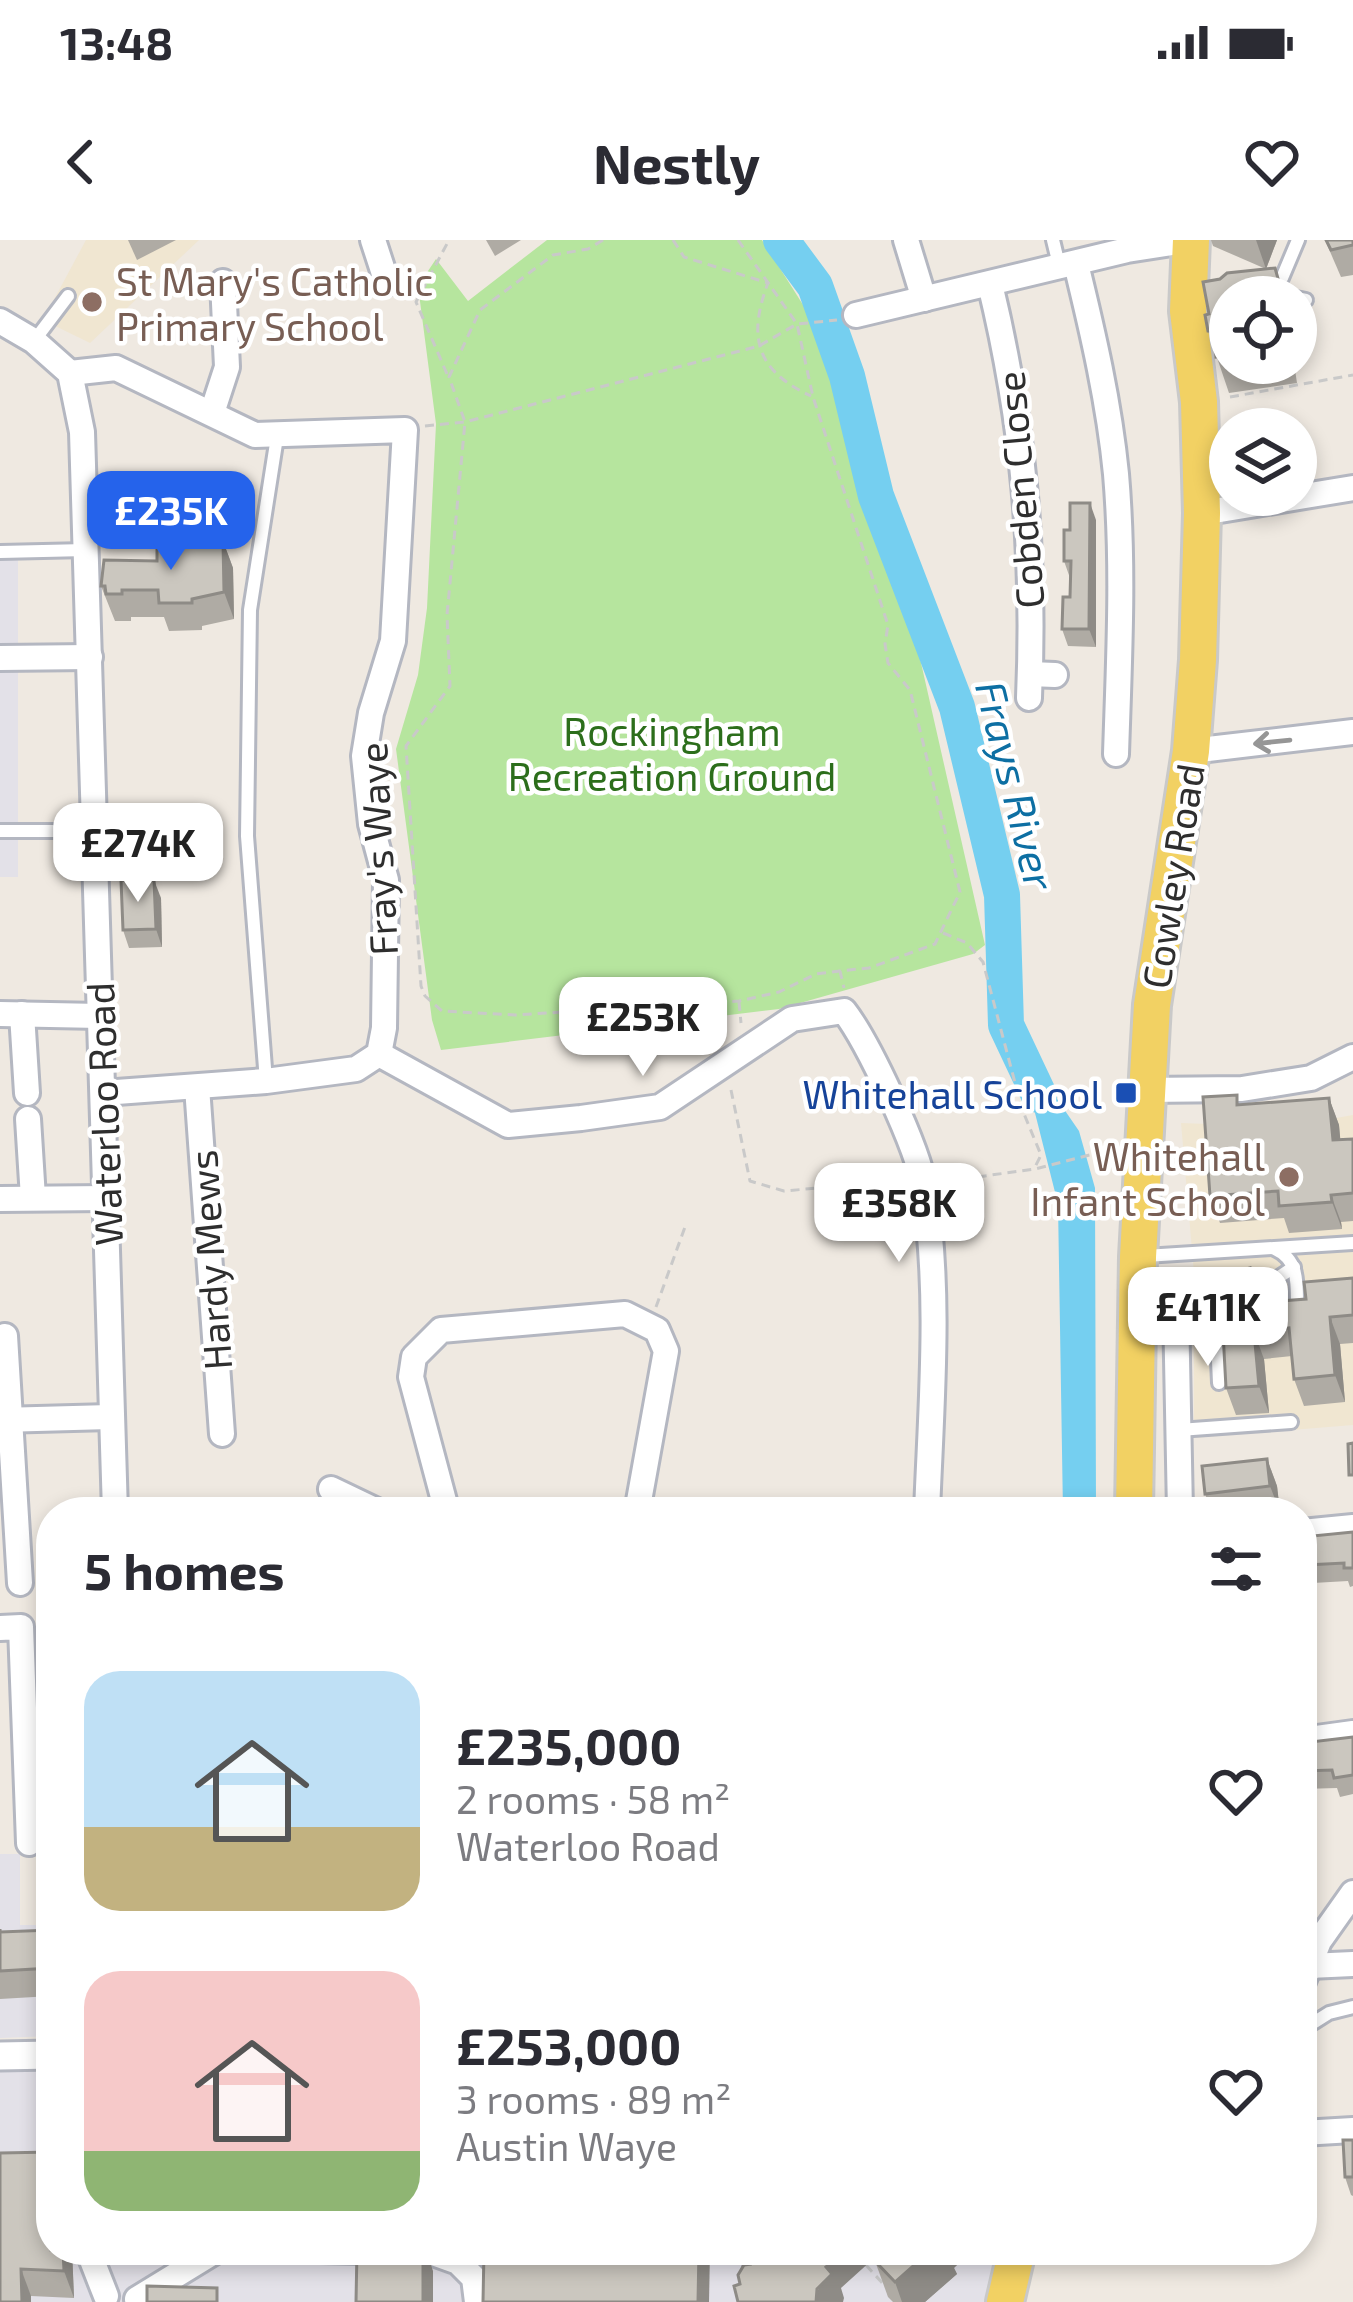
<!DOCTYPE html>
<html lang="en">
<head>
<meta charset="utf-8">
<style>
  :root { --surface:#fff; --page:#f2f2f3; --text:#2b2b33; --muted:#7c7c81; --accent:#2563eb }
  body { margin:0; font-family:"Exo 2",sans-serif; background:var(--page); color:var(--text); height:100vh; display:flex; flex-direction:column; font-size:45px; white-space:nowrap }
  * { box-sizing:border-box; margin:0 }
  p { font-size:39px; color:var(--muted) }
  .icon { flex:none; width:66px; height:66px; fill:none; stroke:currentColor; stroke-width:2; stroke-linecap:round; stroke-linejoin:round }
  .map { position:relative; flex:1; overflow:hidden }
  .drawer { position:absolute; left:36px; top:1257px; width:1281px; height:768px; display:flex; flex-direction:column; background:var(--surface); border-radius:48px; box-shadow:0 6px 18px #0003 }
  .drawer>* { flex:none }
  .controls { position:absolute; left:1209px; top:36px; display:grid; gap:24px }
  .controls a { display:grid; place-items:center; width:108px; height:108px; border-radius:50%; background:var(--surface); box-shadow:0 6px 18px #0003; font-size:60px }
  .price { position:absolute; translate:-50% -102px; padding:0 27px; border-radius:24px; background:#fff; color:#222; font-size:39px; line-height:78px; filter:drop-shadow(0 3px 6px #0008) }
  .price::after { content:''; position:absolute; left:50%; top:72px; width:36px; height:27px; margin-left:-18px; background:inherit; clip-path:polygon(0 0,100% 0,50% 100%) }
  .price.on { background:var(--accent); color:#fff }
  ul { padding:0; list-style:none }
  li { display:flex; align-items:center; gap:36px; height:300px; padding:0 48px }
  li span { display:grid; place-items:center; flex:none; width:336px; height:240px; border-radius:36px; color:#555 }
  li>.icon { margin-inline-start:auto }
  span .icon { width:144px; height:144px; fill:#fffc; stroke-width:1 }
  li b { font-size:51px }
  h2 { display:flex; justify-content:space-between; align-items:center; height:144px; padding:0 48px; font-size:51px }
  .status { display:flex; justify-content:space-between; align-items:center; height:84px; padding:0 60px; background:var(--surface); direction:ltr }
  .status svg { height:33px; fill:currentColor }
  header { display:flex; justify-content:space-between; align-items:center; height:156px; padding:0 48px; background:var(--surface); font-size:54px; font-weight:700 }
  .map>svg:first-child { display:block }
  .industrial { fill:#e3e1e8 }
  .education { fill:#f0e6d1 }
  .green { fill:#b6e59e }
  .water { fill:#75cff0 }
  .lines { fill:none; stroke-linecap:round; stroke-linejoin:round }
  .river { stroke:#75cff0; stroke-width:36 }
  .service-casing { stroke:#b4b7c1; stroke-width:18 }
  .minor-casing { stroke:#b4b7c1; stroke-width:30 }
  .tertiary-casing { stroke:#b4b7c1; stroke-width:33 }
  .primary-casing { stroke:#c9c9c9; stroke-width:42 }
  .path { stroke:#c9c9c9; stroke-width:3; stroke-dasharray:9 6; stroke-linecap:butt }
  .service { stroke:#fff; stroke-width:12 }
  .minor { stroke:#fff; stroke-width:24 }
  .tertiary { stroke:#fff; stroke-width:27 }
  .primary { stroke:#f2d163; stroke-width:36 }
  .wall { fill:#afaba4 }
  .shaded-wall { fill:#8e8b86 }
  .building { fill:#cbc7bf; stroke:#8e8b86; stroke-width:3 }
  .oneway { stroke:#969696 }
  .education-dot { fill:#8d6e63; stroke:#fff; stroke-width:4.5 }
  .transit-dot { fill:#1a4fb4; stroke:#fff; stroke-width:4.5 }
  .labels { text-anchor:middle; dominant-baseline:central; stroke-width:9; stroke-linejoin:round; paint-order:stroke }
  .education-label { font-size:39px; fill:#785e54; stroke:#fff; text-anchor:start }
  .street-label { font-size:39px; fill:#2e2e2e; stroke:#fff }
  .park-label { font-size:39px; fill:#2c6e1b; stroke:#fff }
  .transit-label { font-size:39px; fill:#164399; stroke:#fff; text-anchor:end }
  .water-label { font-size:42px; font-style:italic; fill:#0d6fa3; stroke:#fff }
</style>
</head>
<body>
<div class="status"><b>13:48</b><svg viewBox="0 0 49 12"><path d="M0 12V9h3v3zM5 12V6h3v6zM10 12V3h3v9zM15 12V0h3v12zM26 1h20v11H26zM47 4h2v5h-2z"/></svg></div>
<header><svg class="icon" aria-label="back" viewBox="0 0 24 24"><path d="M15 5l-7 7 7 7"/></svg>Nestly<svg class="icon" aria-label="heart" viewBox="0 0 24 24"><path d="M12 20l-8-8c-3-5 5-10 8-4 3-6 11-1 8 4z"/></svg></header>
<div class="map">
<svg width="1353" height="2062" viewBox="0 0 1353 2062">
  <rect width="100%" height="100%" fill="#efe9e1"/>
  <!-- industrial -->
  <g class="industrial">
    <rect x="0" y="316" width="18" height="321"/>
    <polygon points="0,1614 20,1614 20,1685 51,1685 51,1796 0,1798"/>
    <polygon points="35,1824 51,1831 51,2010 998,2010 996,2062 0,2062 0,1827"/>
  </g>
  <!-- education -->
  <g class="education">
    <polygon points="86,0 199,0 90,103 43,80"/>
    <polygon points="1353,875 1353,1185 1194,1198 1194,1033 1181,883 1286,887"/>
  </g>
  <!-- green -->
  <polygon class="green" points="547,0 762,0 812,79 882,313 919,414 985,705 973,714 779,769 441,810 432,780 396,509 418,435 427,368 436,184 418,46 436,19 468,61"/>
  <!-- water -->
  <polygon class="water" points="1035,810 1057,859 1079,891 1095,948 1096,1272 1063,1272 1058,964 1035,873 1011,815"/>
  <g class="lines">
    <!-- river -->
    <polyline class="river" points="781,0 815,46 847,136 876,256 957,467 1002,655 1006,785 1039,855"/>
    <defs>
      <g id="service">
        <polyline points="1053,0 1059,25"/>
        <polyline points="1266,44 1282,38 1298,0"/>
        <polyline points="1296,58 1306,60"/>
        <polyline points="34,101 68,56"/>
        <polyline points="0,312 86,310"/>
        <polyline points="0,591 93,591"/>
        <polyline points="266,841 247,596 250,370 277,197"/>
        <path d="M 1275,1009 C 1297,1019 1297,1039 1297,1061"/>
        <polyline points="1145,1016 1353,1003"/>
        <polyline points="1219,1143 1216,1074 1221,1054 1273,1041 1294,1027"/>
        <polyline points="1179,1190 1291,1182"/>
        <polyline points="1302,1790 1329,1773 1353,1767"/>
        <polyline points="746,2062 752,2010"/>
      </g>
      <g id="minor">
        <polyline points="373,0 387,43"/>
        <polyline points="906,0 924,59"/>
        <path d="M 1076,24 C 1093,93 1109,163 1116,234 C 1124,327 1119,420 1116,514"/>
        <path d="M 990,44 C 1024,184 1035,315 1029,458"/>
        <polyline points="856,75 1127,10 1191,0"/>
        <polyline points="0,81 34,101 70,133 82,192 115,1272"/>
        <polyline points="70,133 116,128 255,195 405,190 393,401 371,473 364,516 371,584 386,640 384,788 379,814 356,829 266,841 103,853"/>
        <polyline points="212,173 227,127 223,42"/>
        <polyline points="1202,273 1353,248"/>
        <polyline points="0,418 90,417"/>
        <polyline points="1030,434 1055,435"/>
        <polyline points="1191,511 1353,492"/>
        <polyline points="0,774 100,776"/>
        <polyline points="22,774 27,853"/>
        <path d="M 379,814 L 508,885 L 581,878 L 660,867 L 792,779 L 844,771 C 868,802 918,908 924,947 C 941,1053 931,1166 927,1272"/>
        <polyline points="197,847 222,1194"/>
        <polyline points="1145,850 1242,849 1311,838 1353,817"/>
        <polyline points="28,879 33,958"/>
        <polyline points="0,959 107,958"/>
        <polyline points="1137,1062 1176,1068 1180,1272"/>
        <polyline points="5,1096 20,1343"/>
        <polyline points="0,1180 110,1177"/>
        <polyline points="331,1249 379,1272"/>
        <polyline points="447,1272 411,1137 414,1117 441,1090 625,1074 657,1090 666,1111 637,1272"/>
        <polyline points="1302,1292 1353,1287"/>
        <polyline points="0,1388 21,1387 29,1603"/>
        <polyline points="1302,1500 1353,1493"/>
        <polyline points="26,1504 51,1503"/>
        <polyline points="1309,1726 1353,1724"/>
        <polyline points="1302,1744 1319,1701 1353,1653"/>
        <polyline points="1302,1893 1353,1890"/>
        <polyline points="88,2010 106,2056"/>
        <polyline points="320,2010 433,2013 458,2022 474,2038 477,2062"/>
        <polyline points="137,2059 217,2010"/>
      </g>
      <polyline id="tertiary" points="0,1816 51,1815"/>
      <g id="primary">
        <polyline points="1134,1272 1138,1017 1152,765 1191,511 1198,420 1202,273 1199,162 1188,71 1191,0"/>
        <polyline points="1005,2062 1017,2010"/>
      </g>
    </defs>
    <!-- service casing -->
    <use href="#service" class="service-casing"/>
    <!-- minor casing -->
    <use href="#minor" class="minor-casing"/>
    <!-- tertiary casing -->
    <use href="#tertiary" class="tertiary-casing"/>
    <!-- primary casing -->
    <use href="#primary" class="primary-casing"/>
    <!-- path -->
    <g class="path">
      <polyline points="603,0 588,9 553,15 480,70 449,137 465,182 447,375 450,446 406,506 421,746 425,756 442,771 515,775 739,761 779,752 816,734 840,731"/>
      <path d="M 673,0 L 684,17 L 768,43 C 747,98 757,131 811,156"/>
      <polyline points="738,0 797,84 813,157 888,385 885,404 888,423 910,450 960,652 935,704 869,728 840,731 844,748"/>
      <polyline points="447,134 416,62 449,0"/>
      <polyline points="1230,157 1353,135"/>
      <polyline points="425,186 465,182 759,106 797,84 837,80"/>
      <polyline points="943,693 967,703 983,722 1022,869 1041,915 1035,927"/>
      <polyline points="739,762 741,783"/>
      <polyline points="731,850 750,941 784,951 897,941"/>
      <polyline points="948,941 1035,929 1093,914 1114,922"/>
      <polyline points="656,1067 685,987"/>
      <polyline points="866,2025 885,2046"/>
    </g>
    <!-- service -->
    <use href="#service" class="service"/>
    <!-- minor -->
    <use href="#minor" class="minor"/>
    <!-- tertiary -->
    <use href="#tertiary" class="tertiary"/>
    <!-- primary -->
    <use href="#primary" class="primary"/>
  </g>
  <!-- wall -->
  <g class="wall">
    <polygon points="128,0 176,0 137,20"/>
    <polygon points="486,0 521,0 495,16"/>
    <polygon points="1211,0 1277,0 1266,29 1213,6"/>
    <polygon points="1325,0 1353,0 1353,35 1341,37"/>
    <polygon points="1275,28 1285,57 1230,57 1230,123 1294,123 1297,143 1229,153 1208,91 1205,75 1209,74 1203,42 1220,39 1227,33"/>
    <polygon points="1096,280 1096,407 1068,406 1062,389 1070,357 1070,338 1064,321 1070,290"/>
    <polygon points="223,301 233,328 234,379 202,386 202,390 169,391 164,377 131,377 131,381 115,381 101,346 157,321"/>
    <polygon points="161,658 162,707 129,708 123,690"/>
    <polygon points="1329,858 1339,885 1340,900 1353,899 1353,981 1341,982 1342,989 1289,993 1284,978 1220,983 1210,956 1240,865"/>
    <polygon points="1250,1028 1260,1055 1260,1063 1306,1059 1353,1038 1353,1103 1340,1104 1345,1162 1304,1166 1294,1139 1292,1116 1264,1119 1269,1173 1236,1175 1226,1148"/>
    <polygon points="1267,1219 1277,1246 1280,1272 1212,1272 1205,1254"/>
    <polygon points="1353,1292 1353,1346 1350,1347 1348,1341 1313,1343 1315,1353 1302,1355 1302,1297"/>
    <polygon points="1353,1497 1353,1554 1340,1557 1337,1548 1302,1549 1302,1503"/>
    <polygon points="0,1689 1,1692 51,1690 51,1756 0,1759"/>
    <polygon points="1353,1900 1353,1956 1351,1955 1345,1937"/>
    <polygon points="0,1913 72,2010 74,2058 31,2056 0,2062"/>
    <polygon points="875,2021 954,2028 957,2034 925,2062 893,2062 888,2057"/>
  </g>
  <!-- shaded-wall -->
  <g class="shaded-wall">
    <polygon points="1256,0 1277,0 1266,29"/>
    <polygon points="1090,263 1096,280 1096,407 1089,389"/>
    <polygon points="223,301 233,328 234,379 224,352"/>
    <polygon points="154,640 161,658 162,707 156,689"/>
    <polygon points="1329,858 1339,885 1343,928 1333,900"/>
    <polygon points="1331,955 1341,982 1342,989 1332,962"/>
    <polygon points="1250,1028 1260,1055 1263,1090 1253,1063"/>
    <polygon points="1330,1077 1340,1104 1345,1162 1335,1135"/>
    <polygon points="1254,1092 1264,1119 1269,1173 1259,1146"/>
    <polygon points="1267,1219 1277,1246 1280,1272 1270,1246"/>
    <polygon points="63,2010 72,2010 74,2058 64,2031"/>
    <polygon points="423,2010 426,2010 433,2031 433,2062 423,2062"/>
    <polygon points="699,2010 709,2010 710,2012 709,2062 698,2062"/>
    <polygon points="831,2010 883,2010 841,2048 844,2058 843,2062 816,2062 824,2016"/>
    <polygon points="931,2010 973,2010 954,2028 957,2034 925,2062 902,2062 895,2042"/>
    <polygon points="21,2029 31,2056 31,2062 22,2062"/>
  </g>
  <!-- building -->
  <g class="building">
    <polygon points="1326,0 1353,0 1353,5 1331,10"/>
    <polygon points="1275,28 1281,49 1274,50 1275,57 1230,57 1230,115 1216,117 1213,91 1208,91 1205,75 1209,74 1203,42 1220,39 1227,33"/>
    <polygon points="1070,263 1090,263 1089,389 1062,389 1063,357 1070,357 1071,321 1064,321 1064,290 1070,290"/>
    <polygon points="223,301 224,352 192,359 192,363 159,363 158,350 122,350 122,354 106,354 105,346 101,346 104,320 157,321 157,306"/>
    <polygon points="121,640 154,640 156,689 123,690"/>
    <polygon points="1237,855 1237,865 1329,858 1333,900 1353,899 1353,953 1331,955 1332,962 1279,966 1278,951 1210,956 1203,857"/>
    <polygon points="1250,1028 1253,1063 1306,1059 1304,1042 1353,1038 1353,1075 1330,1077 1335,1135 1294,1139 1289,1088 1254,1092 1259,1146 1226,1148 1220,1036"/>
    <polygon points="1353,1203 1353,1235 1349,1235 1348,1204"/>
    <polygon points="1267,1219 1270,1246 1205,1254 1202,1226"/>
    <polygon points="1353,1292 1353,1328 1344,1328 1344,1323 1307,1325 1308,1335 1302,1336 1302,1297"/>
    <polygon points="1353,1497 1353,1535 1334,1538 1332,1530 1302,1531 1302,1503"/>
    <polygon points="0,1689 0,1692 51,1690 51,1728 0,1731"/>
    <polygon points="1343,1900 1353,1900 1353,1937 1345,1937"/>
    <polygon points="51,1912 51,2010 63,2010 64,2031 21,2029 22,2062 0,2062 0,1913"/>
    <polygon points="357,2010 423,2010 423,2062 356,2062"/>
    <polygon points="484,2010 699,2010 698,2062 483,2062"/>
    <polygon points="766,2010 831,2010 824,2016 831,2023 826,2027 832,2034 817,2049 816,2062 738,2062 734,2046 740,2044 738,2035 744,2025 751,2024"/>
    <polygon points="888,2010 931,2010 895,2042 875,2021"/>
    <polygon points="147,2046 217,2048 217,2062 147,2062"/>
  </g>
  <!-- one-way arrows -->
  <defs><path id="oneway-shaft" d="M-6 0H5M1.5-3L5.5 0L1.5 3" fill="none" stroke-width="1.6" stroke-linecap="round" stroke-linejoin="round" transform="scale(3)"/></defs>
  <use class="oneway" href="#oneway-shaft" transform="translate(1272 502) rotate(174)"/>
  <!-- markers -->
  <g class="education-dot">
    <circle cx="92" cy="62" r="12"/>
    <circle cx="1289" cy="937" r="12"/>
  </g>
  <rect class="transit-dot" x="1114" y="841" width="24" height="24" rx="6"/>
  <g class="labels">
    <!-- education labels -->
    <g class="education-label">
      <text x="116" y="40">St Mary's Catholic<tspan x="116" dy="45">Primary School</tspan></text>
      <text x="1265" y="915" text-anchor="end">Whitehall<tspan x="1265" dy="45">Infant School</tspan></text>
    </g>
    <!-- street labels -->
    <g class="street-label">
      <text transform="translate(1019 250) rotate(-95)">Cobden Close</text>
      <text transform="translate(377 609) rotate(-93)">Fray's Waye</text>
      <text transform="translate(1172 636) rotate(-81)">Cowley Road</text>
      <text transform="translate(103 874) rotate(-92)">Waterloo Road</text>
      <text transform="translate(209 1020) rotate(-94)">Hardy Mews</text>
    </g>
    <!-- park labels -->
    <g class="park-label">
      <text x="672" y="490">Rockingham<tspan x="672" dy="45">Recreation Ground</tspan></text>
    </g>
    <!-- transit labels -->
    <g class="transit-label">
      <text x="1102" y="853">Whitehall School</text>
    </g>
    <!-- water labels -->
    <g class="water-label">
      <text transform="translate(1017 545) rotate(76)">Frays River</text>
    </g>
  </g>
</svg>
<div class="controls">
<a><svg class="icon" aria-label="locate" viewBox="0 0 24 24"><circle cx="12" cy="12" r="6"/><path d="M12 2v4M12 18v4M2 12h4M18 12h4"/></svg></a>
<a><svg class="icon" aria-label="layers" viewBox="0 0 24 24"><path d="M12 4l9 5-9 5-9-5zM3 14l9 5 9-5"/></svg></a>
</div>
<b class="price on" style="left:171px;top:333px">£235K</b>
<b class="price" style="left:138px;top:665px">£274K</b>
<b class="price" style="left:643px;top:839px">£253K</b>
<b class="price" style="left:899px;top:1025px">£358K</b>
<b class="price" style="left:1208px;top:1129px">£411K</b>
<section class="drawer">
<h2>5 homes<svg class="icon" aria-label="filters" viewBox="0 0 24 24"><path d="M4 7h16M4 17h16"/><circle cx="9" cy="7" r="2"/><circle cx="15" cy="17" r="2"/></svg></h2>
<ul>
<li><span style="background:linear-gradient(#bfe0f5 65%,#c2b280 0)"><svg class="icon" aria-label="home" viewBox="0 0 24 24"><path d="M3 11l9-7 9 7M6 9v11h12V9"/></svg></span><div><b>£235,000</b><p>2 rooms · 58 m²</p><p>Waterloo Road</p></div><svg class="icon" aria-label="heart" viewBox="0 0 24 24"><path d="M12 20l-8-8c-3-5 5-10 8-4 3-6 11-1 8 4z"/></svg></li>
<li><span style="background:linear-gradient(#f6c9c9 75%,#8fb573 0)"><svg class="icon" aria-label="home" viewBox="0 0 24 24"><path d="M3 11l9-7 9 7M6 9v11h12V9"/></svg></span><div><b>£253,000</b><p>3 rooms · 89 m²</p><p>Austin Waye</p></div><svg class="icon" aria-label="heart" viewBox="0 0 24 24"><path d="M12 20l-8-8c-3-5 5-10 8-4 3-6 11-1 8 4z"/></svg></li>
</ul>
</section>
</div>
</body>
</html>
